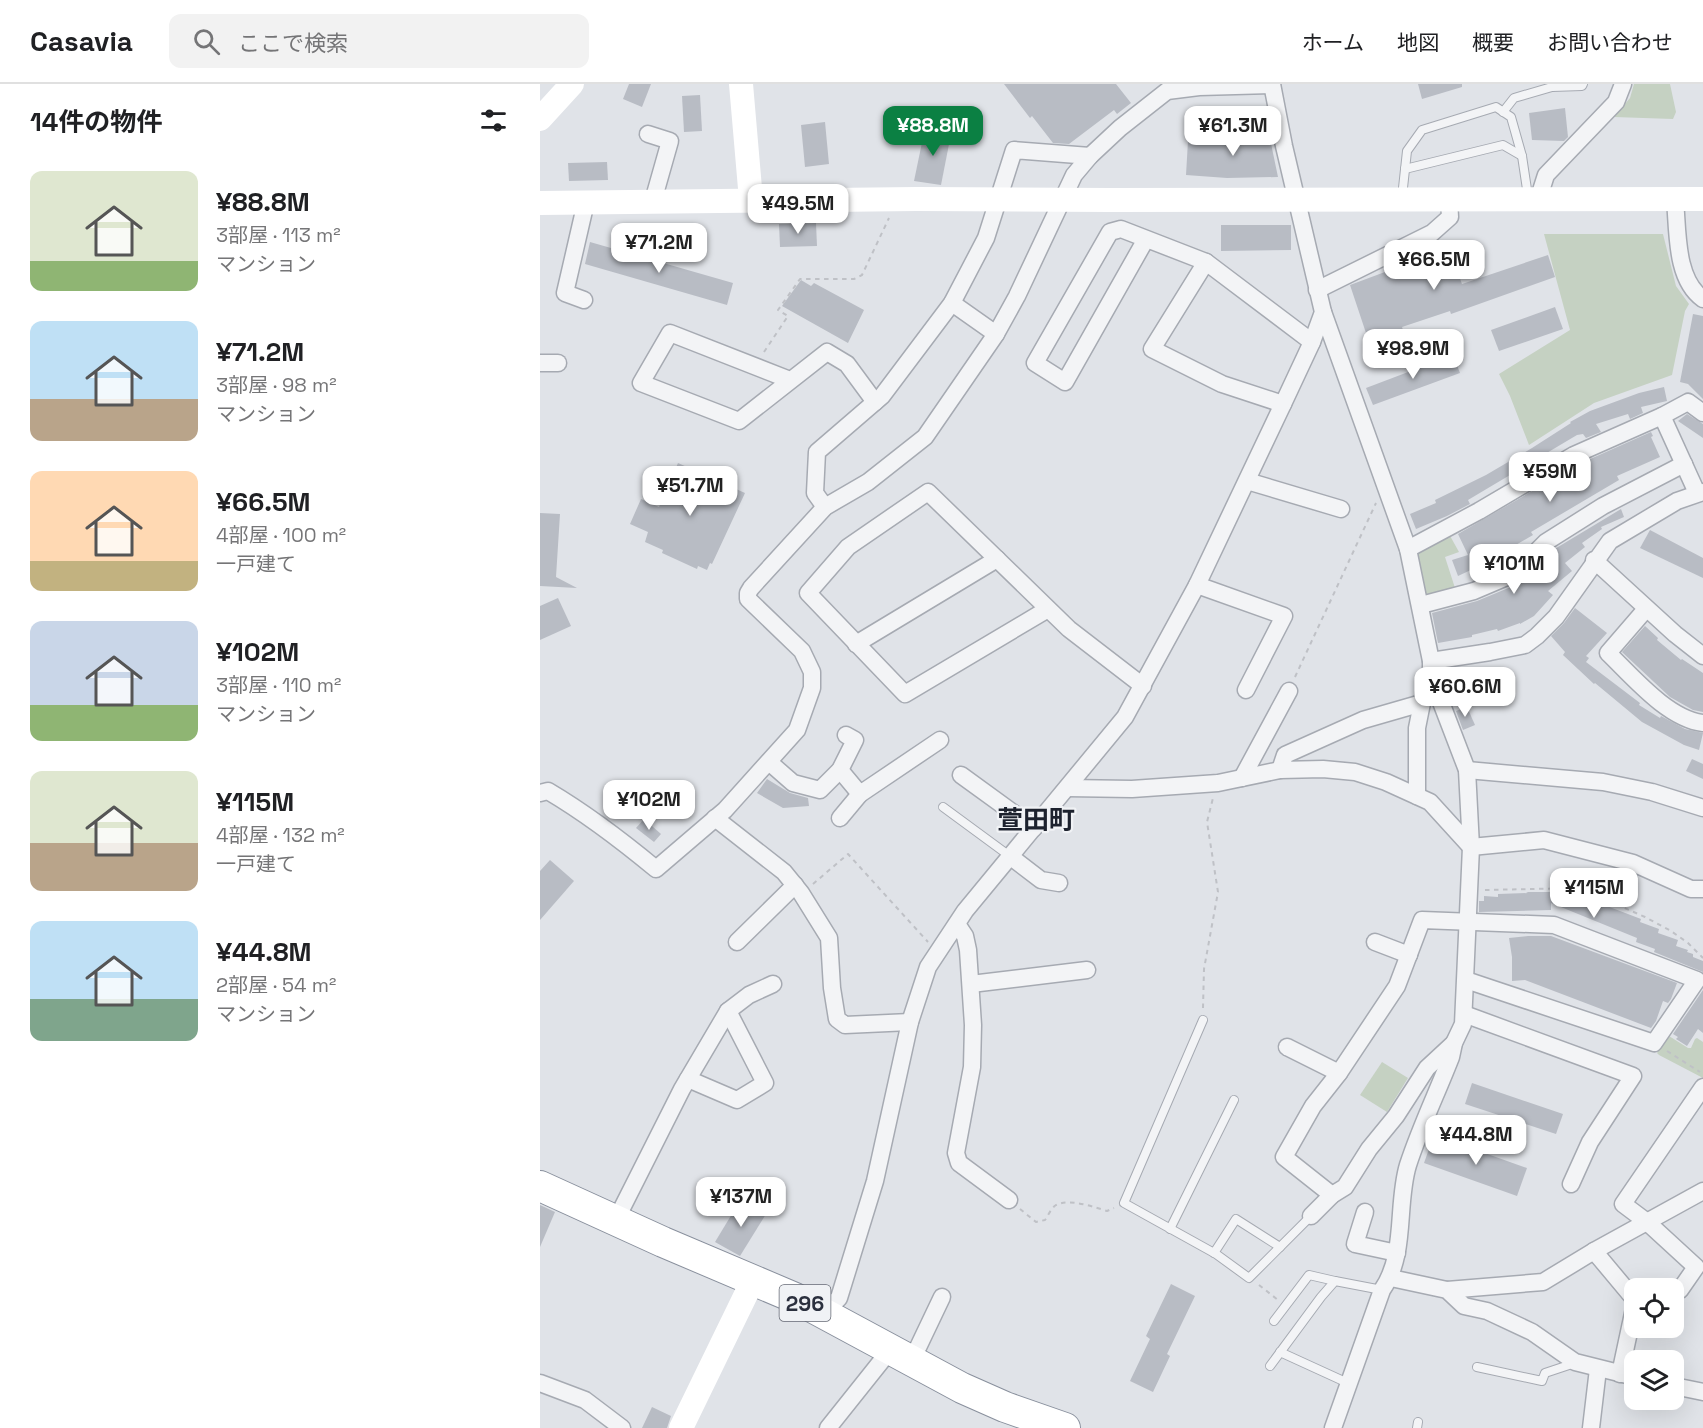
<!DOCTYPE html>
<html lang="ja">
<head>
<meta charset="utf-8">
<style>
  :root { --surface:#fff; --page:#f2f2f2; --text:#202124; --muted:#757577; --line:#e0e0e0; --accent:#0b8043 }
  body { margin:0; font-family:"Space Grotesk","Noto Sans JP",sans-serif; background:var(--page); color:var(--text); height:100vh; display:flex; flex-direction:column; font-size:22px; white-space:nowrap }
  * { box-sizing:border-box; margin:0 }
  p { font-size:20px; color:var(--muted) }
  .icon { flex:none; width:33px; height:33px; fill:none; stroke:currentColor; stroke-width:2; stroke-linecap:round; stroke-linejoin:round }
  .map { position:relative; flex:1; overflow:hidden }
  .side { display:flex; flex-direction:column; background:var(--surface); width:540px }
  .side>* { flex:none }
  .buttons { position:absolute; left:1084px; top:1194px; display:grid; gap:12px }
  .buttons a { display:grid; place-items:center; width:60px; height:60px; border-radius:12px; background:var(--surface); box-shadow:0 6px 24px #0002; font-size:30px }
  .price { position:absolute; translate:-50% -51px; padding:0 14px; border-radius:12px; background:#fff; color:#222; font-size:20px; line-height:39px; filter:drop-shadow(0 2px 3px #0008) }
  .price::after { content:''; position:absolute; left:50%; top:36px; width:18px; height:14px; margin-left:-9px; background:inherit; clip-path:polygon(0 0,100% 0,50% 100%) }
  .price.current { background:var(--accent); color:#fff }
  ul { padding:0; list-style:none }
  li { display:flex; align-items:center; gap:18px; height:150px; padding:0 30px }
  li span { display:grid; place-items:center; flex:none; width:168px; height:120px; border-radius:12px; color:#555 }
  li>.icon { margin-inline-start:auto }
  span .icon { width:72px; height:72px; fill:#fffc; stroke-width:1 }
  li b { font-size:26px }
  h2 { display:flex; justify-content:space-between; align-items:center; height:72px; padding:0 30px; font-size:26px }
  header { display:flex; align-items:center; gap:36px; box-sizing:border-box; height:84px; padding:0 30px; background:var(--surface); border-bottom:2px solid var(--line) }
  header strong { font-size:28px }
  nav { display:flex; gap:33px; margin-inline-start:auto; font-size:21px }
  .search { width:420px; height:54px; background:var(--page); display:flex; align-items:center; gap:15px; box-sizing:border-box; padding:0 21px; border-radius:12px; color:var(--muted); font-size:22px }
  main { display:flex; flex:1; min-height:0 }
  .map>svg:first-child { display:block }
  .green { fill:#c5d1c2 }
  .building { fill:#b8bcc4 }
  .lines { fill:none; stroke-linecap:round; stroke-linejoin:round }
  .lane-casing { stroke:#a6aab2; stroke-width:10 }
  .street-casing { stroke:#a6aab2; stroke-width:19 }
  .highway-casing { stroke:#89909d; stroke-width:32 }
  .path { stroke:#bfc1c6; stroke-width:2; stroke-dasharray:4.5 4.5; stroke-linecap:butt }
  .lane { stroke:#f3f4f6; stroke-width:8 }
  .street { stroke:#f3f4f6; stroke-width:16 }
  .secondary { stroke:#fff; stroke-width:24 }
  .highway { stroke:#fff; stroke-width:30 }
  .secondary-bridge { stroke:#fff; stroke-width:24 }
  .labels { text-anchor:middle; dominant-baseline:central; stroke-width:4.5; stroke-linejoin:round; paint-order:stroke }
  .shield { fill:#f0f2f5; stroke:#666a75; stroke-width:1.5 }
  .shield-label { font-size:21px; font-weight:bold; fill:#2b303e }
  .quarter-label { font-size:26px; font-weight:bold; fill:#1d222e; stroke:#f0f2f5 }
</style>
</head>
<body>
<header>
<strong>Casavia</strong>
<div class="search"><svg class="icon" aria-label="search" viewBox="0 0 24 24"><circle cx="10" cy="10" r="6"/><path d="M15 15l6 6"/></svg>ここで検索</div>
<nav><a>ホーム</a><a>地図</a><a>概要</a><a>お問い合わせ</a></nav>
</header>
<main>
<section class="side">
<h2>14件の物件<svg class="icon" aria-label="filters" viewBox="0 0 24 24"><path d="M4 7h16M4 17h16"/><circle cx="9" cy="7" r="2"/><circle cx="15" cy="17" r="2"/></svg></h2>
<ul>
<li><span style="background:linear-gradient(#dfe7d0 75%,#8fb573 0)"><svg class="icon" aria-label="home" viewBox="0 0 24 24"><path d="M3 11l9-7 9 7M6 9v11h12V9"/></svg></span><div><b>¥88.8M</b><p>3部屋 · 113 m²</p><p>マンション</p></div></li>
<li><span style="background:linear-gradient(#bfe0f5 65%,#b9a48a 0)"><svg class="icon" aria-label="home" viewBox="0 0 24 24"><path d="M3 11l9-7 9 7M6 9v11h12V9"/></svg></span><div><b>¥71.2M</b><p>3部屋 · 98 m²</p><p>マンション</p></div></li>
<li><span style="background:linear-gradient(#ffd9b3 75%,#c2b280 0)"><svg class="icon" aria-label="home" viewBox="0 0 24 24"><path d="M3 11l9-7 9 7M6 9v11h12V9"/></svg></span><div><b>¥66.5M</b><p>4部屋 · 100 m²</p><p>一戸建て</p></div></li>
<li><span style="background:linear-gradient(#c9d6e8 70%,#8fb573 0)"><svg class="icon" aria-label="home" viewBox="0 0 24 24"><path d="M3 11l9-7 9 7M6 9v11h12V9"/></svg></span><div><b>¥102M</b><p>3部屋 · 110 m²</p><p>マンション</p></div></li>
<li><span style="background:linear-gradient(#dfe7d0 60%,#b9a48a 0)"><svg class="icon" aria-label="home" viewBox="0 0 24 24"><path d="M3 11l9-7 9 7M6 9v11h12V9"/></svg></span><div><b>¥115M</b><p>4部屋 · 132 m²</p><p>一戸建て</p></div></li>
<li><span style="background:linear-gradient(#bfe0f5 65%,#7fa58c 0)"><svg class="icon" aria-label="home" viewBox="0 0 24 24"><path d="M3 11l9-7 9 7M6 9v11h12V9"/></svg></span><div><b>¥44.8M</b><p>2部屋 · 54 m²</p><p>マンション</p></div></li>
</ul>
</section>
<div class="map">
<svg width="1163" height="1344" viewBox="0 0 1163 1344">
  <rect width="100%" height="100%" fill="#e0e3e8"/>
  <!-- green -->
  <g class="green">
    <polygon points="1094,0 1130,0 1136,28 1133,35 1074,33 1090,14"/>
    <polygon points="1004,150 1123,150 1136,202 1149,220 1145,227 1132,291 1054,319 989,361 970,312 959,290 1030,246"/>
    <polygon points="909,450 919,468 905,473 915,504 886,512 876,466"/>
    <polygon points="1126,952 1129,952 1148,964 1151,964 1155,955 1157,954 1163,958 1163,994 1119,971 1117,969"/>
    <polygon points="842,978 868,994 847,1028 820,1011"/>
  </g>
  <!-- building -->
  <g class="building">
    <polygon points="89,0 111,0 102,23 83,15"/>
    <polygon points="464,0 576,0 591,19 577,30 574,26 529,60 513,59 492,32 490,34"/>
    <polygon points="878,0 922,0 922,3 882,15"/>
    <polygon points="160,11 162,47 144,48 142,12"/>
    <polygon points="1025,24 1028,53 1024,57 992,56 989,29"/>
    <polygon points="285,38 289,80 265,83 261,41"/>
    <polygon points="688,43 699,44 700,50 729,50 738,93 687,94 646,91 648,57 687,57"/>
    <polygon points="385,44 411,50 401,101 374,97"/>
    <polygon points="67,78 68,96 29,97 28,79"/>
    <polygon points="276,139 277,162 240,163 239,140"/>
    <polygon points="681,141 751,141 751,166 681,167"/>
    <polygon points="50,158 193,199 187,221 45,180"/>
    <polygon points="908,162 922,200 1008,171 1015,193 911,230 910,227 862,243 864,249 830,261 810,201 861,182 860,179"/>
    <polygon points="261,196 271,202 274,199 324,226 308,259 242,222"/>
    <polygon points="1015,223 1023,245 959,267 951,246"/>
    <polygon points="1153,230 1163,232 1163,315 1148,300 1140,298"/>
    <polygon points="913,271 920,289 833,321 826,304"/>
    <polygon points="1124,303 1127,317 1101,323 1103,329 1090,335 1088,330 1056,340 1061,348 1046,354 1043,350 1037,351 928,416 930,420 907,432 876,445 870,430 896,419 895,416 946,391 992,364 1031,339 1030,338 1050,327 1099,309"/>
    <polygon points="1147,330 1163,340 1163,354 1138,337"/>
    <polygon points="1111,348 1113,352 1111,353 1120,373 1077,392 1079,396 991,448 993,451 962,469 963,471 918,492 912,476 928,471 918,450 1039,380"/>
    <polygon points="138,379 205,409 172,480 170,479 167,486 158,482 157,485 122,469 123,466 105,458 108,448 90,440 101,415 119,423"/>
    <polygon points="1081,425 1084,433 1061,443 1062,445 1042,459 1045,463 1025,479 1032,487 1008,507 1013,511 994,532 980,540 980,539 958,547 957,545 932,551 932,553 898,559 892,529 937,517 978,500 1013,466"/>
    <polygon points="0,429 20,430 16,493 37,504 0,502"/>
    <polygon points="1110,446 1163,474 1163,494 1100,464"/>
    <polygon points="18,514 31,542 0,556 0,522"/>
    <polygon points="1035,524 1067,549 1046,572 1049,574 1046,578 1100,619 1099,621 1120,634 1121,632 1145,645 1163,649 1159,666 1144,661 1102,638 1055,599 1054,600 1023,571 1025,568 1011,552 1024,539"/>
    <polygon points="1105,542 1118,554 1117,556 1141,576 1142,575 1163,589 1163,628 1153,626 1130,613 1082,568"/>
    <polygon points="927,623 935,641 923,646 916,627"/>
    <polygon points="1152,675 1163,680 1163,695 1146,687"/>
    <polygon points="227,695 250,709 268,714 269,722 243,724 217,709"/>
    <polygon points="104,735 121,750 114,758 96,744"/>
    <polygon points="10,776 34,797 0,836 0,787"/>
    <polygon points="986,808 1030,808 1101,835 1100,838 1119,845 1118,849 1138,856 1136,862 1148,866 1147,868 1153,870 1153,873 1163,877 1163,888 1114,868 1115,865 1096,858 1097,854 1011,819 1011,826 939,828 939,817 944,817 944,812 958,813 958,810 988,809"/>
    <polygon points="988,852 1011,852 1137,899 1131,915 1128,919 1123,917 1116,937 1111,944 985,896 972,897 972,873 969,854"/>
    <polygon points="1163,906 1163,949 1158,945 1147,962 1136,955 1138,953 1133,950"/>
    <polygon points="932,999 1023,1030 1016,1050 925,1020"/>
    <polygon points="894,1051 987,1084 977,1112 884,1079"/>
    <polygon points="201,1115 226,1130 200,1172 175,1158"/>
    <polygon points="0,1121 15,1128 0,1163"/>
    <polygon points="631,1200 655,1212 627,1270 630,1272 613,1308 590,1297 610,1255 606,1252"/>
    <polygon points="112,1323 131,1332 127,1344 102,1344"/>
  </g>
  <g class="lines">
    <defs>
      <g id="lane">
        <polyline points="1012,3 1042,2 1043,0"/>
        <polyline points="963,28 974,14 1012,3 1013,0"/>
        <polyline points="865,85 963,61 982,72"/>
        <polyline points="862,113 867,67 882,46 956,23 971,33 982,72 988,112"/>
        <polyline points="403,723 471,773"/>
        <polyline points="663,936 584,1119 676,1170 709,1194 771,1132"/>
        <polyline points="630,1145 694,1016"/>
        <polyline points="674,1169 696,1135 740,1163"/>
        <polyline points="734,1237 769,1191 795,1197"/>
        <polyline points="740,1268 810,1300"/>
        <polyline points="730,1282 781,1213 795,1197 842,1206"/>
        <polyline points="937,1283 1002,1297 1005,1289 1035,1279"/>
        <polyline points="877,1344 878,1338"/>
      </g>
      <g id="street">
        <polyline points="108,50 130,57 113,117"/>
        <polyline points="998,116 1006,91 1076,18 1083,0"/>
        <path d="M 1135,116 C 1138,147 1135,195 1163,215"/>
        <polyline points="606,155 525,298 495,279 570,148 581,145 666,178 772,258"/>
        <polyline points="666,178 612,265 682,300 743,320"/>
        <polyline points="777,206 892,149 910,133 909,116"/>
        <polyline points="44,216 25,209 46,118"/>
        <polyline points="412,219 456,250"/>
        <path d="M 783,228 L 868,465 L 891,577 L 891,592 L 927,686 L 931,763 L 923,940 L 914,959 L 911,973 C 897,1009 880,1044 868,1081 C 856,1120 867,1170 842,1206 L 793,1344"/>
        <polyline points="0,279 18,279"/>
        <polyline points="250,296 130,249 101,299 199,337 287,268 307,280 335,318"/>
        <polyline points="1122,332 1148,318 1163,329"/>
        <polyline points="707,397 801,425"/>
        <polyline points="285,423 275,409 277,368 342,312 412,219 446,154 474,66 550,72"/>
        <polyline points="868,465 939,427 1034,371 1122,332 1157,409"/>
        <polyline points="1054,476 1135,550 1163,572"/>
        <polyline points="657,501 744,532 706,606"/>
        <polyline points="881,521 934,507 974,490 1006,458 1063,422 1144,380"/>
        <polyline points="508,525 365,610 268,509 308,463 388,408 529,545 603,602"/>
        <path d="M 1106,525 L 1068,569 C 1093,593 1128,635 1163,639"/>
        <polyline points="316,560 457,475"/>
        <polyline points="891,577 950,568 985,561 997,552 1016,533 1070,457 1137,417 1163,408"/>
        <polyline points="229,678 253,699 280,706 300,686 315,656 306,651"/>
        <polyline points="300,686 320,710 400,656"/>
        <polyline points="740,686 745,671 823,636 882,619"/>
        <polyline points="927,686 1063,698 1112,708 1163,724"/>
        <polyline points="421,691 494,744"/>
        <polyline points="702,694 749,607"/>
        <polyline points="527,704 592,705 678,699 740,686 783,685 815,688 846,698 890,718 931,763 1004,756 1093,779 1151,805 1163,805"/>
        <path d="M 0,709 L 8,707 C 47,730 81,756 116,785 L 185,726 L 257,646 L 272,604 L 272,588 L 262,567 L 208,515 L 208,509 L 211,504 L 285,423 L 328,398 L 385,353 L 456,250 L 477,212 L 534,91 L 550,72 L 580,44 L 627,7 L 659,3 L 732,1"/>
        <polyline points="877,712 877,644 884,609"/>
        <polyline points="175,734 244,788 261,809 289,854 292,904 297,935 305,941 370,938"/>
        <polyline points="300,734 320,710"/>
        <polyline points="471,773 501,796 519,799"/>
        <polyline points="417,840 425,852 428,866 433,941 432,983 416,1069 419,1079 469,1116"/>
        <polyline points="197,858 255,801"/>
        <polyline points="835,858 869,871"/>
        <polyline points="431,900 547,886"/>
        <polyline points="924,930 1093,992 1050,1058 1031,1100"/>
        <polyline points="747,963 799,989"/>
        <polyline points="148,995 197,1016 225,999 188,927"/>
        <polyline points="792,1111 744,1073 773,1022 799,989 857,902 882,836 1014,841 1157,896 1114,959 926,896"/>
        <polyline points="825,1128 815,1160 857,1169"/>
        <polyline points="771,1132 792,1111 805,1103 829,1065 856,1032 887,984 914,959"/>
        <polyline points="76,1136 142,1005 188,927 209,911 233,900"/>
        <polyline points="1054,1167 1095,1216"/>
        <polyline points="851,1194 907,1206 924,1222 947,1227 992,1248 1035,1278 1095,1293"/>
        <polyline points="907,1206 1003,1198 1054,1167 1163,1107"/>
        <polyline points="1140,1206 1156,1183 1107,1138 1083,1120 1163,1003"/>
        <polyline points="284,1229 299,1214 335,1097 370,938 388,883 425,827 585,633 657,501 743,320 772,258 783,228 744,62 732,0"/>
        <polyline points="372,1276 402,1213"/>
        <polyline points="1080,1290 1095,1220"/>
        <polyline points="0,1299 45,1316 82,1344"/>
        <polyline points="1134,1302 1163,1308"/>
        <polyline points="288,1344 351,1265"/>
        <polyline points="1051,1344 1058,1285"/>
      </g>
      <polyline id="highway" points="0,1102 123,1158 255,1214 422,1304 465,1323 525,1344"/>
    </defs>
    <!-- lane casing -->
    <use href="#lane" class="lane-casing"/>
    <!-- street casing -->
    <use href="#street" class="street-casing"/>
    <!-- highway casing -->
    <use href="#highway" class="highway-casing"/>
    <!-- path -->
    <g class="path">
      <polyline points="224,268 248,232 238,226 260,195 314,195 322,191 349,134"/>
      <polyline points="755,593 836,419"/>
      <polyline points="273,800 308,770 388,858"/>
      <polyline points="945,806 1039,804 1105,833 1131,847 1148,859 1163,874"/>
      <polyline points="663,924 664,885 678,808 667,738 673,714"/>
      <polyline points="1127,967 1160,988"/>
      <path d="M 480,1125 L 496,1138 L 505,1136 C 508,1132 511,1124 516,1121 C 529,1114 554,1123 567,1127 L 574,1124"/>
      <polyline points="719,1201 738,1216"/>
    </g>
    <!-- lane -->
    <use href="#lane" class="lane"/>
    <!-- street -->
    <use href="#street" class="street"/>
    <!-- secondary -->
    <g class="secondary">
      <polyline points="201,0 211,116"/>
      <polyline points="0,35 32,0"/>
      <polyline points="570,116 1163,115"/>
      <polyline points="0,119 377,115"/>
      <polyline points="141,1344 213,1196"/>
    </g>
    <!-- highway -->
    <use href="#highway" class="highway"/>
    <!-- secondary-bridge -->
    <polyline class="secondary-bridge" points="377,115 570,116"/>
  </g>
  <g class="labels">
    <!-- shield labels -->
    <rect class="shield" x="239.5" y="1201" width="51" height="36" rx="4.5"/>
    <g class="shield-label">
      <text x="265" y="1219">296</text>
    </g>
    <!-- quarter labels -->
    <g class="quarter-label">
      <text x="496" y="736">萱田町</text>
    </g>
  </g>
</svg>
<div class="buttons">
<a><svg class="icon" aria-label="locate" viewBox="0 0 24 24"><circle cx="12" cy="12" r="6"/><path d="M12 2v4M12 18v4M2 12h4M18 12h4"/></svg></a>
<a><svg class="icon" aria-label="layers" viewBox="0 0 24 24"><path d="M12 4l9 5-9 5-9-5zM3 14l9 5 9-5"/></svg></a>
</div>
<b class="price current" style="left:393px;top:73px">¥88.8M</b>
<b class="price" style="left:693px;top:73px">¥61.3M</b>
<b class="price" style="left:258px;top:151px">¥49.5M</b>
<b class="price" style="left:119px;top:190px">¥71.2M</b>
<b class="price" style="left:894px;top:207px">¥66.5M</b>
<b class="price" style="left:873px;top:296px">¥98.9M</b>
<b class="price" style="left:1010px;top:419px">¥59M</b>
<b class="price" style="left:150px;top:433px">¥51.7M</b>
<b class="price" style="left:974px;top:511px">¥101M</b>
<b class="price" style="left:925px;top:634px">¥60.6M</b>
<b class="price" style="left:109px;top:747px">¥102M</b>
<b class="price" style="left:1054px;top:835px">¥115M</b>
<b class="price" style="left:936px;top:1082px">¥44.8M</b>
<b class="price" style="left:201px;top:1144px">¥137M</b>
</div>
</main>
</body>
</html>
